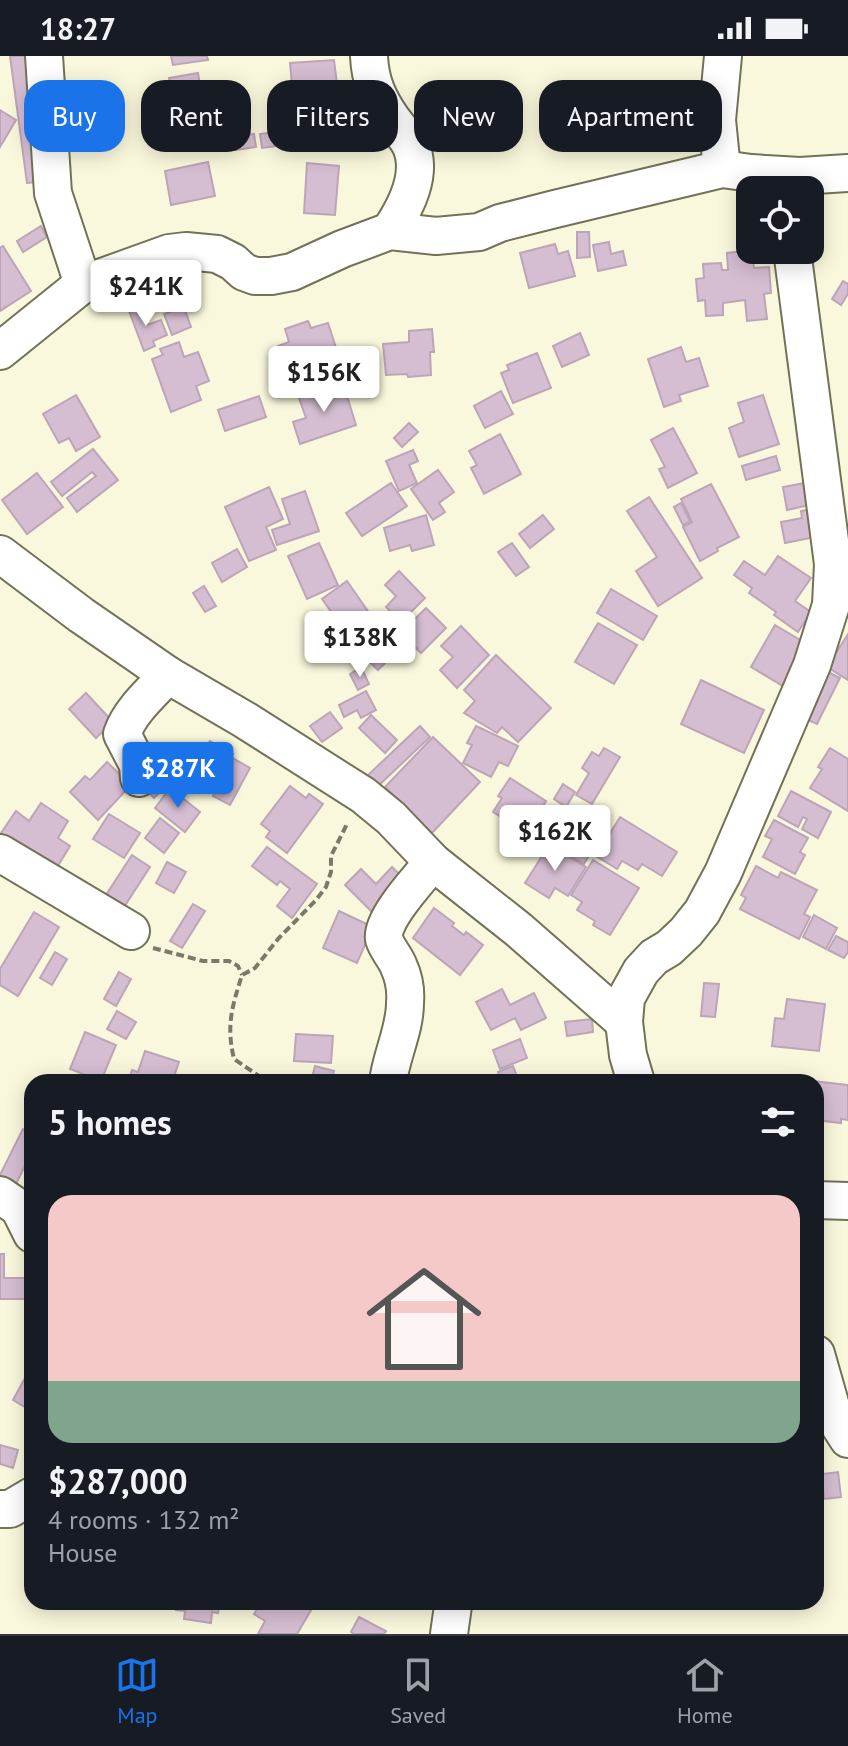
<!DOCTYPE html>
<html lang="en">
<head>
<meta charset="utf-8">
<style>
  :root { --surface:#171b24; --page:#20242c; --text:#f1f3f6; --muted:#9ea1a6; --line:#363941; --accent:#1a73e8 }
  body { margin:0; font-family:"PT Sans",sans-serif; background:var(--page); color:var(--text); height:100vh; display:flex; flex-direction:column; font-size:30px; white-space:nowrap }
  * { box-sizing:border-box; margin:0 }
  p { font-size:26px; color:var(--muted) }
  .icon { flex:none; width:44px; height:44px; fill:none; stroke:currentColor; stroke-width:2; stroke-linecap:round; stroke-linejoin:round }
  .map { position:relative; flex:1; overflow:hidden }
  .side { position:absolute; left:24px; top:1018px; width:800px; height:536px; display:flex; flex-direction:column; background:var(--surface); border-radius:24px; box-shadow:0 4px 20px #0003 }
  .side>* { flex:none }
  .banner { position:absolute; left:24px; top:24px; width:800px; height:72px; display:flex; gap:16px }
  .controls { position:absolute; left:736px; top:120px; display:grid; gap:16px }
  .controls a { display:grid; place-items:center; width:88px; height:88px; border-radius:16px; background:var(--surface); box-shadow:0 4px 20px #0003; font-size:40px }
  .price { position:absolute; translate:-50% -68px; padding:0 18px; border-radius:8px; background:#fff; color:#222; font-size:26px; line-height:52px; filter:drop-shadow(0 2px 4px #0008) }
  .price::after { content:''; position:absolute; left:50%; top:48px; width:24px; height:18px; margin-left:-12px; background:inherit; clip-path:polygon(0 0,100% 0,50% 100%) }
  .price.current { background:var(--accent); color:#fff }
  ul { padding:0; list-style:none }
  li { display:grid; align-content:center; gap:16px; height:424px; padding:0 24px }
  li+li { border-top:2px solid var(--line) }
  li span { display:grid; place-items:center; height:248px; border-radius:24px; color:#555 }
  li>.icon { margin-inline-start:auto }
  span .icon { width:144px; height:144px; fill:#fffc; stroke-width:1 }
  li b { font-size:34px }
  h2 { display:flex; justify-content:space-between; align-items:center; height:96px; padding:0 24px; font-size:34px }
  .tag { padding:0 28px; border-radius:24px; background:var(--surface); box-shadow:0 4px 20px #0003; font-size:28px; line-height:72px }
  .tag.current { background:var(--accent); color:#fff }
  .status { display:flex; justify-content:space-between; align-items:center; height:56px; padding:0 40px; background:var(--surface); direction:ltr }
  .status svg { height:22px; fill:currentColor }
  .menu { display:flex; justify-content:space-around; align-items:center; height:112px; border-top:2px solid var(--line); background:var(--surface); font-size:22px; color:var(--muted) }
  .menu a { display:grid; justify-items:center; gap:4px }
  .menu .current { color:var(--accent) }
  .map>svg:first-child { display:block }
  .building { fill:#d6bed2; stroke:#bca5b8; stroke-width:2 }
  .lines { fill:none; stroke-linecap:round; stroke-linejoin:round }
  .minor-casing { stroke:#737158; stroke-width:40 }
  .path { stroke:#7b7a68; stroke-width:4; stroke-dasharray:8 4; stroke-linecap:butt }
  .minor { stroke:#fff; stroke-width:36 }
</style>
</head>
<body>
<div class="status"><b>18:27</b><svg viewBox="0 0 49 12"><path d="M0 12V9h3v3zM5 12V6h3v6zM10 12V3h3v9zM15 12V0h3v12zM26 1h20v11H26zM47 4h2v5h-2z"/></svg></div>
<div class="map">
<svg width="848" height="1578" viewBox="0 0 848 1578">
  <rect width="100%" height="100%" fill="#faf8dc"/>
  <!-- building -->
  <g class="building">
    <polygon points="10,0 30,0 46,125 27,127"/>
    <polygon points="171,0 207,0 208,4 173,9"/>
    <polygon points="334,4 340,52 317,54 320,80 297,82 290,7"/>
    <polygon points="198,17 205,62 170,69 164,34 171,32 169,22"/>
    <polygon points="0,54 16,64 0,91"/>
    <polygon points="291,74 293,88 262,92 260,78"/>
    <polygon points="254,78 256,91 235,94 233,81"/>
    <polygon points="208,106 215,140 171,149 165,115"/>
    <polygon points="307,107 339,110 335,159 304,157"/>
    <polygon points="41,170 47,181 23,196 17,185"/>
    <polygon points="577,176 589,176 590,201 577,202"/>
    <polygon points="609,186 611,198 623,195 626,209 598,215 593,189"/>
    <polygon points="555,188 558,198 568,195 575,220 529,232 520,197"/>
    <polygon points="3,190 31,235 0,255 0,192"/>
    <polygon points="752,194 754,212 769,211 771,237 764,238 767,263 747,265 745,244 723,247 723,259 706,260 705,244 698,245 696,223 704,222 703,208 721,207 722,214 728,214 727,197"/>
    <polygon points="843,225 848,228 848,238 841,249 832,243"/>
    <polygon points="139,248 147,269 161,264 167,279 153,285 155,290 144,295 128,252"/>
    <polygon points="184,251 191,271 172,279 164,258"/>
    <polygon points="308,265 311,272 328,267 339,301 284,320 277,299 281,298 278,290 289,286 285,273"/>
    <polygon points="432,273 434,296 430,296 431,319 408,321 407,318 386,319 383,288 409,286 409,275"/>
    <polygon points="580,277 589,299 562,311 553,290"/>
    <polygon points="179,286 184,301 198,296 209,325 196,330 201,344 171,356 152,303 163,299 160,293"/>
    <polygon points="681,291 686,306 699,302 708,330 679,339 681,345 664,351 648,303"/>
    <polygon points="537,297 551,332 513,347 501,317 509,314 507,309"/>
    <polygon points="343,327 356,369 300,388 293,366 306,362 299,342"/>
    <polygon points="501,335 513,358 485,372 474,350"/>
    <polygon points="76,339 100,381 76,395 69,382 59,387 43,358"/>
    <polygon points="763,339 779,388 739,401 729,372 744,366 738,347"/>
    <polygon points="259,340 266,361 225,375 218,354"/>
    <polygon points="409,367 418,376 402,391 394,382"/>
    <polygon points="673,372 697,417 668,432 659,413 665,411 651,384"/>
    <polygon points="500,378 521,418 484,438 471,412 477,409 469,395"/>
    <polygon points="93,393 118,424 77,456 67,442 96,420 92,416 62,440 51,426"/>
    <polygon points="413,394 418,405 409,409 417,427 399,435 386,405"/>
    <polygon points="776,400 780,414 746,424 742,410"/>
    <polygon points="438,414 454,436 439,447 445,456 433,464 411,433"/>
    <polygon points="37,417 63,451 27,478 2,444"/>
    <polygon points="810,426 814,448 787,454 783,431"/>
    <polygon points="391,427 407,450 362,480 346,457"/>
    <polygon points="711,428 739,481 717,492 718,495 700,505 683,471 692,466 681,443"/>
    <polygon points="269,431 283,463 266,471 276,494 249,505 225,451"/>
    <polygon points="305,435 319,475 277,489 272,474 290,468 282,443"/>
    <polygon points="649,441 702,522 658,550 636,515 657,501 627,455"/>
    <polygon points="681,447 690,465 683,469 674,451"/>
    <polygon points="815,452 820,480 785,487 781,466 802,462 801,455"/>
    <polygon points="426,459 434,489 412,495 410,489 390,495 384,472"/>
    <polygon points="543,459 554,473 530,492 519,478"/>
    <polygon points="319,487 338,529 307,543 288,500"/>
    <polygon points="512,487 529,511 516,520 498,496"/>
    <polygon points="237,493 247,511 222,526 212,507"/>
    <polygon points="778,500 811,522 795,545 811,556 798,576 774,559 776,556 749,537 752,532 734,519 744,505 765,519"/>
    <polygon points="399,515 425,542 401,566 386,551 396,540 385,529"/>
    <polygon points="347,525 372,561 347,578 322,543"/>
    <polygon points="204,530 216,550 205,556 193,537"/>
    <polygon points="611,533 657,560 643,584 597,557"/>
    <polygon points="426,552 446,572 421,597 401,577"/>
    <polygon points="598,567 637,589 614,628 575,606"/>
    <polygon points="775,569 807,588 783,630 751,611"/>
    <polygon points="461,570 489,599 457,632 440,614 453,601 441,590"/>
    <polygon points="848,578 848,624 827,611"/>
    <polygon points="394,582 402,590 378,614 370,606"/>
    <polygon points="496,599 551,652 518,686 502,671 497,677 464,657 475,645 464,634"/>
    <polygon points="361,611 369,628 358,634 350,618"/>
    <polygon points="820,612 840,622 817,668 797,659"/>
    <polygon points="701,624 764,654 744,697 681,668"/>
    <polygon points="366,635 376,654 361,662 357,654 344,661 339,649"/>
    <polygon points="86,637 113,666 96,682 69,653"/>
    <polygon points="330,656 342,672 322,686 310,670"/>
    <polygon points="371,659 397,684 385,697 359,672"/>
    <polygon points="420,670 430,681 377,731 367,720"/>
    <polygon points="476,670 518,690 508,710 499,706 491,721 463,707 472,689 467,687"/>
    <polygon points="433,681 480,726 432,777 385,731"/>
    <polygon points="210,685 233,698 231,701 250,712 230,749 213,740 214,737 188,723"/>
    <polygon points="165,689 183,699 174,717 155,707"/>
    <polygon points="604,692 620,701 592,748 576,739 589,717 582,712 592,696 599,700"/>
    <polygon points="830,692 848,703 848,755 810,732 822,713 818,711"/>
    <polygon points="107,706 131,729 98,764 70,736 85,720 90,724"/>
    <polygon points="156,718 167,729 154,742 143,730"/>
    <polygon points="510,722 546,745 527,777 493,756 502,742 498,740"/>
    <polygon points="563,728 575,736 566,751 554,743"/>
    <polygon points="290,730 306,742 309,738 323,748 287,797 266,781 270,775 261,768"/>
    <polygon points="170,732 200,756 185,776 155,752"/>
    <polygon points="791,735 831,756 818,782 802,773 807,763 803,761 798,771 778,760"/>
    <polygon points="41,747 68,765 58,782 70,790 56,813 1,777 16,755 29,765"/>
    <polygon points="574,752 606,771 584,808 568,799 586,769 580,766 575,775 564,768"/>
    <polygon points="109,758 140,777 124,802 93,783"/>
    <polygon points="620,761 677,796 662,820 642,808 638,814 622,805 617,813 596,800"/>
    <polygon points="160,762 179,777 164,797 145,782"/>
    <polygon points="774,764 808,782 800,796 805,799 795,818 763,801 772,783 765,780"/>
    <polygon points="549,789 586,811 568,840 555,832 549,842 525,827"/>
    <polygon points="267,791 317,828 292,862 277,850 290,833 280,825 277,829 252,810"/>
    <polygon points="132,799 150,811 122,854 104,842"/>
    <polygon points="593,804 639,832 610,879 593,869 595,865 577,854 582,846 571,839"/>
    <polygon points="167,806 186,816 174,837 156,827"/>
    <polygon points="756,810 778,822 781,816 817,834 804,858 810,861 799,883 740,853 746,842 741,839"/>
    <polygon points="392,811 407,826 374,858 345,829 361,813 376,828"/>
    <polygon points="193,848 205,855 182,892 170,885"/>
    <polygon points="434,852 454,867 452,870 464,879 466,876 483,889 460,919 413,882"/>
    <polygon points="339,855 373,871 357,907 323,892"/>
    <polygon points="34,856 59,871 18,940 0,929 0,913"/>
    <polygon points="814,859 837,872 826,893 803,881"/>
    <polygon points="836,880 848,886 848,896 844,902 828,894"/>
    <polygon points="55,896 67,903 52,929 40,922"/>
    <polygon points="119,916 131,923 116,950 104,943"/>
    <polygon points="704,927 719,928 715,961 701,960"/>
    <polygon points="502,933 510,949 534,937 546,962 521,974 515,962 491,974 476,946"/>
    <polygon points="787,943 825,948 819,995 772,990 775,962 784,963"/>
    <polygon points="117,955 136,966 126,983 107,973"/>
    <polygon points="592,963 593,976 567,980 565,966"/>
    <polygon points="85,976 116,989 101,1025 70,1013"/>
    <polygon points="296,978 333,980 331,1007 294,1005"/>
    <polygon points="520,983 527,1002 500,1013 493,994"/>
    <polygon points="145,995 179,1006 172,1026 128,1026 132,1014 138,1016"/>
    <polygon points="315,1010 334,1015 331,1026 311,1026"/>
    <polygon points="513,1010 518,1023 511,1026 502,1026 498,1016"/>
    <polygon points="804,1024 848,1029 848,1064 841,1063 841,1067 816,1064 816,1026 804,1026"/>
    <polygon points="23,1073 32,1078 32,1096 11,1138 0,1132 0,1119"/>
    <polygon points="0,1198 4,1198 4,1222 29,1222 29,1243 0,1243"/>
    <polygon points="25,1322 32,1326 32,1338 25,1351 13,1344"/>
    <polygon points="0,1389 18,1394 13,1412 0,1408"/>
    <polygon points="838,1416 841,1441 824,1443 822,1418"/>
    <polygon points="177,1546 220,1546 218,1557 212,1556 211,1567 184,1563 185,1555 176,1554"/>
    <polygon points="261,1546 310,1546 314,1549 297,1578 258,1578 265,1565 254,1558"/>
    <polygon points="359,1561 386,1575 384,1578 354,1578 351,1576"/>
  </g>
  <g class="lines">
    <defs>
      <g id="minor">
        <polyline points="44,0 53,137 83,228"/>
        <path d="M 369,0 C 370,25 378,43 392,63 C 398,71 405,79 410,88 C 424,117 406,151 390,175"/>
        <polyline points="722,113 717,64 723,0"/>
        <polyline points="0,295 83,228 169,197 186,195 217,198 233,206 244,216 255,220 271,220 292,216 342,193 390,175 436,180 479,176 500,167 555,153 722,113 751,117 800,120 848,117"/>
        <polyline points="0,498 81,559 168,619 245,664 363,739 391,762 433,806 519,874 624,966"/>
        <path d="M 139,722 L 138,709 L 122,678 C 130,655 151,637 168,619"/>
        <polyline points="0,797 131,875"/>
        <path d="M 388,1026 C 391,1000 405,974 405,947 C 406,935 404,922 399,911 C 396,902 387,893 384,883 C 380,864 421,821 433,806"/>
        <polyline points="636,1026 628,999 624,966 626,942 641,915 654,901 669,892 686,876 702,856 723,817 812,609 831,549 833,508 792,194"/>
        <polyline points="0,1139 19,1152 32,1178"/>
        <polyline points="816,1144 848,1145"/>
        <polyline points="816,1298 834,1361 848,1383"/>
        <polyline points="0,1453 10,1453 32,1440"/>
        <polyline points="449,1578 453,1550 452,1546"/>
      </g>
    </defs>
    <!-- minor casing -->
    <use href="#minor" class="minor-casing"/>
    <!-- path -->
    <g class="path">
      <polyline points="153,892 203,905 229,905 238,910 242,919"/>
      <path d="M 273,1026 L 262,1022 L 234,1003 C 226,969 232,951 242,919 L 255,912 L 278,883 L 316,844 L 326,831 L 331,816 L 331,800 L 348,766"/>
    </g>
    <!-- minor -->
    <use href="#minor" class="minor"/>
  </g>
</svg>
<div class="controls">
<a><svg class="icon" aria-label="locate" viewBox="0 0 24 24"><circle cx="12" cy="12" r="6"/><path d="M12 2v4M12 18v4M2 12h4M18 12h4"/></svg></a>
</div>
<b class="price" style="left:146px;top:272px">$241K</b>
<b class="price" style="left:324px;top:358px">$156K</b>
<b class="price" style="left:360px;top:623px">$138K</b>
<b class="price current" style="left:178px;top:754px">$287K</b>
<b class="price" style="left:555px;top:817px">$162K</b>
<div class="banner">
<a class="tag current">Buy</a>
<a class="tag">Rent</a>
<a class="tag">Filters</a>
<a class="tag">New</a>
<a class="tag">Apartment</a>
</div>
<section class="side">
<h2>5 homes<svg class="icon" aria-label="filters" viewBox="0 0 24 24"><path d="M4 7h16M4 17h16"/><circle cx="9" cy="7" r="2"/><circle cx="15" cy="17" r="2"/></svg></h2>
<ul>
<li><span style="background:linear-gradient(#f6c9c9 75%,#7fa58c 0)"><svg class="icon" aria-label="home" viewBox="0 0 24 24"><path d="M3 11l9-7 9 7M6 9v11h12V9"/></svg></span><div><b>$287,000</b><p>4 rooms · 132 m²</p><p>House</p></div></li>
</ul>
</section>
</div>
<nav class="menu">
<a class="current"><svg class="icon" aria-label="map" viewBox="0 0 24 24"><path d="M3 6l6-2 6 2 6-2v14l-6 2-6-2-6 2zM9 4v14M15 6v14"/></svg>Map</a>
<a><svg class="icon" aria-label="saved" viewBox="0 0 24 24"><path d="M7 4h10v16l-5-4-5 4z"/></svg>Saved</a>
<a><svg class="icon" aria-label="home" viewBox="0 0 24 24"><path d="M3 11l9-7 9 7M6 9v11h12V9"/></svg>Home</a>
</nav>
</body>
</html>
